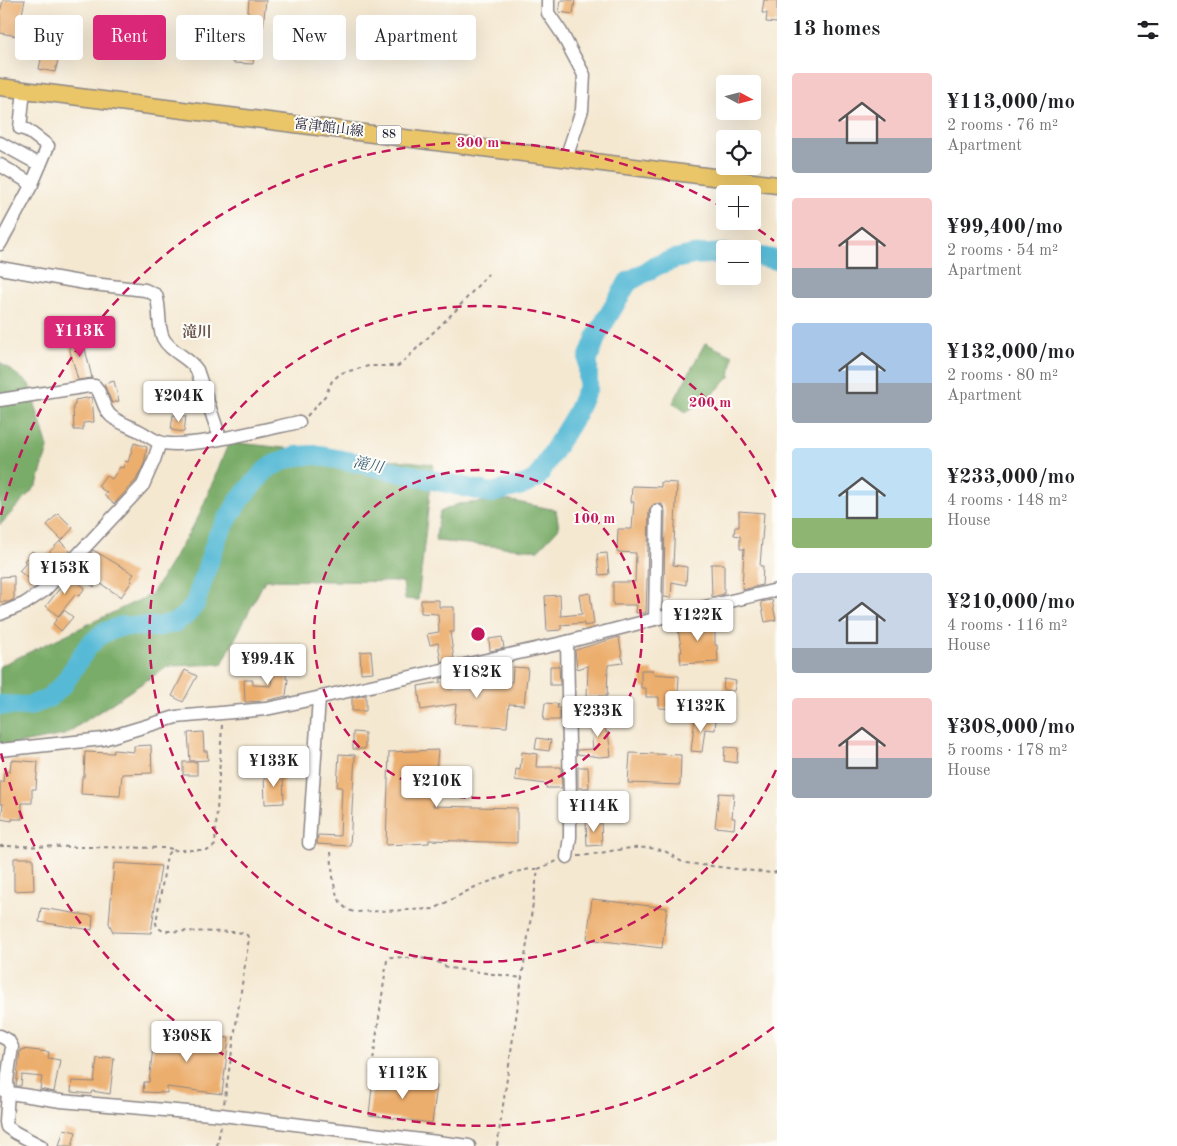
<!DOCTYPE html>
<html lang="en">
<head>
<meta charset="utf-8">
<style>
  :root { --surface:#fff; --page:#f2f2f2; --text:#202124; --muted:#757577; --accent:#db2777 }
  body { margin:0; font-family:"Old Standard TT","Noto Serif JP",serif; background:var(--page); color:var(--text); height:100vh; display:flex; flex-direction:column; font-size:19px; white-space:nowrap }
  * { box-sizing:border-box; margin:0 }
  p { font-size:16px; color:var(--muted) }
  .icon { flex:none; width:28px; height:28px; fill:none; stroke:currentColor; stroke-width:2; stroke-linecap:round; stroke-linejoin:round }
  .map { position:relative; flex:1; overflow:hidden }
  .panel { display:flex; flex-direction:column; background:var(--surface); width:400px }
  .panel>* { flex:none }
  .banner { position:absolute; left:15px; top:15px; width:475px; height:45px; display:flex; gap:10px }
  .needle { width:32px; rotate:97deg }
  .fabs { position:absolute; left:716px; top:75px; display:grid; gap:10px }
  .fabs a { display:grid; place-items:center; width:45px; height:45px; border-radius:5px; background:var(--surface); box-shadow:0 5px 20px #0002; font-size:25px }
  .price { position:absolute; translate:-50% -42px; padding:0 11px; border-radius:5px; background:#fff; color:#222; font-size:16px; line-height:32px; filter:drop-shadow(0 1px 2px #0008) }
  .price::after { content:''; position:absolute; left:50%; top:30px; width:15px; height:11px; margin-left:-8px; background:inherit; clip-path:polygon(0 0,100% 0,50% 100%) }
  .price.selected { background:var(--accent); color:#fff }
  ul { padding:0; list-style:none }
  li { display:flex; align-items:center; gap:15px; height:125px; padding:0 15px }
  li span { display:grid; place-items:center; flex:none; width:140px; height:100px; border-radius:5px; color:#555 }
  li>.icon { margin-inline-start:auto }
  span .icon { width:60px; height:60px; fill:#fffc; stroke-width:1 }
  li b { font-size:21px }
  h2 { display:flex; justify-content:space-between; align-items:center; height:60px; padding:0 15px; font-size:21px }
  .chip { padding:0 18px; border-radius:5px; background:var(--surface); box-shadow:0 5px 20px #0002; font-size:18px; line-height:45px }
  .chip.selected { background:var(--accent); color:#fff }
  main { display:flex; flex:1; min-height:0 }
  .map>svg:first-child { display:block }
  .forest { fill:#79ac68; stroke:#4e6752 }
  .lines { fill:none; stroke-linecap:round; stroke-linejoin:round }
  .river { stroke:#57bad6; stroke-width:20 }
  .building { fill:#ecae6d }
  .minor-casing { stroke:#8b8586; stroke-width:15 }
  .major-casing { stroke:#8b8586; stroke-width:19 }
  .path { stroke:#8b8586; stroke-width:2; stroke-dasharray:4 4; stroke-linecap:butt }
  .minor { stroke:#fff; stroke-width:12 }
  .major { stroke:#eac669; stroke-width:16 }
  .ring { fill:none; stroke:#c2185b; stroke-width:2.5; stroke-dasharray:9 6 }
  .labels { text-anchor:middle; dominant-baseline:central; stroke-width:4; stroke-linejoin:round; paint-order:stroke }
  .shield { fill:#fdfcf7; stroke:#646373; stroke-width:1 }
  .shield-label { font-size:12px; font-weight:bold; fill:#22223b }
  .street-label { font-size:14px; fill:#22223b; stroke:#fdfcf7 }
  .neighbourhood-label { font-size:15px; font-weight:bold; fill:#69534c; stroke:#fdfcf7 }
  .water-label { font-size:15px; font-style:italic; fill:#375f79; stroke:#fdfcf7 }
  .centre { fill:#c2185b; stroke:#fdfcf7; stroke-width:2.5 }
  .ring-label { font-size:15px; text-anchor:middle; font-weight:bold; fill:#c2185b; stroke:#fdfcf7; stroke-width:4; stroke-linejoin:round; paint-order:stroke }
</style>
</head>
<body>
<main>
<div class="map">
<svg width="777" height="1146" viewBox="0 0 777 1146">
  <rect width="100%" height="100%" fill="#fdfcf7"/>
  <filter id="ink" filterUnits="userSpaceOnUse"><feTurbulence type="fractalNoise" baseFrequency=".02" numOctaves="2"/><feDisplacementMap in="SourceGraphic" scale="10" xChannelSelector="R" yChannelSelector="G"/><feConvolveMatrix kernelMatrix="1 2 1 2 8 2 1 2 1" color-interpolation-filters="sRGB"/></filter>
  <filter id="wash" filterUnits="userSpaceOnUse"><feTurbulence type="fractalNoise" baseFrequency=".0096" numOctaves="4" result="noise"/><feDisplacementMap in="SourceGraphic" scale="20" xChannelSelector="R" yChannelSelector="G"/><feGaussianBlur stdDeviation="1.12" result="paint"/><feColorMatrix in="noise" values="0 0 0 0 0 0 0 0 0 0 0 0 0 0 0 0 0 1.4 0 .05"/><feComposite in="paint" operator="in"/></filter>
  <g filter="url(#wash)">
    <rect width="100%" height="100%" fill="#f4e8d1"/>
    <!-- forest -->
    <g class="forest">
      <polygon points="705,343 733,356 730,377 714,393 686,412 673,403"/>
      <polygon points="0,362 29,384 48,448 37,485 0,525"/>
      <polygon points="229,442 433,464 418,600 405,599 403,582 265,580 222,664 168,666 64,735 0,747 0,666 152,594 199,516"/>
      <polygon points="507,500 556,510 559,528 538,550 435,541 440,512 458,504"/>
    </g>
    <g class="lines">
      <!-- river -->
      <g class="river">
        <polyline points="752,255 777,260"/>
        <polyline points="0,705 29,706 47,699 63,685 88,646 103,633 122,626 156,627 174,623 186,615 195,604 218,535 240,499 253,484 268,468 282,461 296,456 315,455 358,463 491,493 526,484 537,478 576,414 588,387 588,359 597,335 628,282 658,265 675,259 693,255 725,253"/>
      </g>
    </g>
    <g id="blocks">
      <!-- building -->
      <g class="building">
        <polygon points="3,0 25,0 17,36 0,33 0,12"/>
        <polygon points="249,0 266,0 263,27 257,27 253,64 233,63 234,49 238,50 239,32 246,32"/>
        <polygon points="561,0 575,0 573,14 559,12"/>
        <polygon points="764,0 777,0 777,23 766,22 767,13 762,13"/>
        <polygon points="44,44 61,48 55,72 39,69"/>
        <polygon points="82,336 92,378 78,380 67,340"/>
        <polygon points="114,381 119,401 112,403 104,384"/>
        <polygon points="92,397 94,422 83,423 83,430 74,430 73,406 75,405 75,400"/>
        <polygon points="173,415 186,416 184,432 171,430"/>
        <polygon points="134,443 147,447 144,464 136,480 114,504 104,495 107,493 98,486 106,475 112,479 120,467 123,468 125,461 128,462"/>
        <polygon points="661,482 677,483 673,565 687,567 686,585 672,582 671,598 664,597 665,511 662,504 654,504 649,511 646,613 636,613 637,605 613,605 613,582 635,582 636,553 617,552 618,529 632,529 634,502 631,502 632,486 661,487"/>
        <polygon points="739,511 764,513 760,566 763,566 762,585 742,590 744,549 740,549 740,536 734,535 735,527 739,527"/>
        <polygon points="58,513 73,528 62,540 47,525"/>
        <polygon points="60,541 70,551 45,578 39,572 31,581 19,571 26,563 24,561 32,551 43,559"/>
        <polygon points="93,550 134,574 130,580 132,581 121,597 98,582 94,587 83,579 94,564 87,560"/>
        <polygon points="607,553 609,574 599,575 597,554"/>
        <polygon points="711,564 724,564 724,594 712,597"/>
        <polygon points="70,575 85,588 79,596 76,594 58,616 46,606"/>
        <polygon points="14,576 14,599 9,602 0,602 0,577"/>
        <polygon points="590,593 594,624 584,626 584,623 561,625 561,630 547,631 545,596 560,595 561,616 582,614 579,595"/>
        <polygon points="421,600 439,600 439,607 454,607 454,632 450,632 454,659 441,662 438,643 430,645 427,634 439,632 438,614 421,613"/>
        <polygon points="772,600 776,620 765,622 761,602"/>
        <polygon points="64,610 73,617 61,631 53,624"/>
        <polygon points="702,617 715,617 715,645 717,645 718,662 681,664 680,652 682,652 677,624 702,620"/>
        <polygon points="502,637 504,648 490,651 489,639"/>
        <polygon points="619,637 623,663 608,665 607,696 587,696 588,666 577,669 575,650"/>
        <polygon points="371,651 373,672 361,673 360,652"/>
        <polygon points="273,663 287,664 286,679 288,679 286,696 265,701 245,702 244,680 253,680 253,685 271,686"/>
        <polygon points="550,666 559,666 560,685 550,685"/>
        <polygon points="513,667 528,668 524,705 509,704 507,727 454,724 456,704 421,710 418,686 441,682 440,679 455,675 456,686 481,687 481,685 495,685 495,682 512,682"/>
        <polygon points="185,670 197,676 183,702 172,696"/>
        <polygon points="641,670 653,670 653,674 679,676 678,692 682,692 681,709 659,708 659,697 646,697 646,688 641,688"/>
        <polygon points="724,679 736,681 734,691 723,690"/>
        <polygon points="366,695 366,711 352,711 352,698"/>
        <polygon points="545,703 558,704 557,708 560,708 560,720 543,720"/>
        <polygon points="604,713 606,733 608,732 611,756 600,757 577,754 577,750 593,749 589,714"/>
        <polygon points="695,718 716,720 715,730 705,729 702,752 691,751"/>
        <polygon points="203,732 204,751 207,751 208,760 190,761 188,733"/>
        <polygon points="353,732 365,733 365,749 353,749"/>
        <polygon points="537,738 551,740 549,751 535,749"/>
        <polygon points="151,745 152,773 122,774 120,796 81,794 82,777 84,777 85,752 113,753 114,750 134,752 134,746"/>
        <polygon points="725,747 738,748 737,763 724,761"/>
        <polygon points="438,750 433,806 517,808 517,843 429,840 429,843 386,845 389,752"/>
        <polygon points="522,752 537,754 536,767 561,767 562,788 546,788 546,784 515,780 516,769 520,770"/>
        <polygon points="630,753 681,755 680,785 628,783"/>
        <polygon points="339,754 355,755 350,846 317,844 318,835 340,836 342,787 337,787"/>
        <polygon points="11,760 38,762 36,789 32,789 32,803 22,803 22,819 12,819 12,821 1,819 3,804 0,804 0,782 3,782 4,772 10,772"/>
        <rect x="183" y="762" width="14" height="13"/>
        <polygon points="578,767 588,767 589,788 578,788"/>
        <polygon points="283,773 284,803 265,804 264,774"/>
        <polygon points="719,793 734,794 732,818 735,818 734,829 715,827"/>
        <polygon points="586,820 601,820 602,845 587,846"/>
        <polygon points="14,858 33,858 34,890 14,891"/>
        <polygon points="114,863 161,866 151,933 113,932 109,923"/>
        <polygon points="592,899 667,908 662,948 587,939"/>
        <polygon points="41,908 93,916 92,930 39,922"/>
        <polygon points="155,1030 229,1038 222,1094 167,1087 167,1093 143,1092 144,1082 149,1082"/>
        <polygon points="22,1049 49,1052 48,1058 60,1060 54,1092 40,1089 42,1077 22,1075 21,1086 16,1086 20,1051 22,1051"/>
        <polygon points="104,1057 114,1058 110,1094 92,1091 91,1094 71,1092 72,1081 94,1082 97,1058 104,1059"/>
        <polygon points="373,1078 437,1086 432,1123 369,1115"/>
        <polygon points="64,1129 76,1132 72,1146 59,1146"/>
      </g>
    </g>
  </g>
  <g filter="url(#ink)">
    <use href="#blocks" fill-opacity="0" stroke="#8b8586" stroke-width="1"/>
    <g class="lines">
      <defs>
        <g id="minor">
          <polyline points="548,0 548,13 561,32 584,75 582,110 566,158"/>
          <polyline points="0,143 40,165"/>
          <polyline points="0,165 32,184"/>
          <polyline points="0,244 32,184 48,146 27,130 20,128 24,90"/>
          <path d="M 0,268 L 85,283 L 145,290 L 156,295 C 161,309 157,325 163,338 C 170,352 189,357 197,370 L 220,438"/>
          <path d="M 0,400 L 89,386 L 95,386 C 103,395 102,408 111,416 C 118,422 127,425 135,429 C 143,432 151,439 159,442 C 184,451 270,428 299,422"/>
          <polyline points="0,614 24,604 45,590 143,485 154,460 160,442"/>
          <polyline points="655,619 657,511"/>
          <polyline points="567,642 570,798 570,837 567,857"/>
          <polyline points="0,750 103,739 176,717 266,709 290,704 567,642 655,619 777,590"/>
          <polyline points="309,843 319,698"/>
          <polyline points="0,1036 8,1040 12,1047 7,1081 8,1092 6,1122 7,1127 16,1133 41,1146"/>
          <polyline points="0,1089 10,1093 61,1101 222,1115 469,1146"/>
        </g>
        <polyline id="major" points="0,87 777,185"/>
      </defs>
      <!-- minor casing -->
      <use href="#minor" class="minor-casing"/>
      <!-- major casing -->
      <use href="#major" class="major-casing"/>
      <!-- path -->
      <g class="path">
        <polyline points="307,416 325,396 332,381 341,373 369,366 398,366 403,362 456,310 488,274"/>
        <polyline points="222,725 215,845 210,850 178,850 170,851 167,855 156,923 157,927 163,931 237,932 246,934 249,938 224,1104"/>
        <polyline points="0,846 168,848 172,849"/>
        <path d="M 331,852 C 333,870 331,908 355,912 L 434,909 L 475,887 L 516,872 L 530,869 L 538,869"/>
        <path d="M 578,856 C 605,854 634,843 661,850 C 670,852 676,860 685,863 L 771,873 L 777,872"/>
        <polyline points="371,1075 387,960 390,957 432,959 449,968 523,978"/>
        <polyline points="217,1146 221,1126"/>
        <polyline points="497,1146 537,876 538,869 557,861"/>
      </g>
      <!-- minor -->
      <use href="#minor" class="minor"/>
      <!-- major -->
      <use href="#major" class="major"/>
    </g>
  </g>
  <!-- distance rings -->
  <g class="ring">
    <circle cx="478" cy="634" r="164"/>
    <path d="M776 770A328 328 0 1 1 776 498"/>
    <path d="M774 1027A492 492 0 0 1 1 753M1 515A492 492 0 0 1 724 208M746 221A492 492 0 0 1 774 241"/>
  </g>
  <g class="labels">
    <!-- shield labels -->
    <rect class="shield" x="376.5" y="125.5" width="25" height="19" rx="4"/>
    <g class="shield-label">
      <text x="389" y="135">88</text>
    </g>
    <!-- street labels -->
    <g class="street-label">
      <text transform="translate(329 128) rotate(7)">富津館山線</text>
    </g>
    <!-- neighbourhood labels -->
    <g class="neighbourhood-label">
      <text x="197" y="333">滝川</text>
    </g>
    <!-- water labels -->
    <g class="water-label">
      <text transform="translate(368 466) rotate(12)">滝川</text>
    </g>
  </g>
  <circle cx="478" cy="634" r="8" class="centre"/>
  <g class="ring-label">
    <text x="478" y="147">300 m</text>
    <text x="710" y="407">200 m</text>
    <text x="594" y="523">100 m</text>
  </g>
</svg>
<div class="fabs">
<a><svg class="needle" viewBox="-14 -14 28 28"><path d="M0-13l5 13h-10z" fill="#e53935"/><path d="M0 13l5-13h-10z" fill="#757577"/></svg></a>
<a><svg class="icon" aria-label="locate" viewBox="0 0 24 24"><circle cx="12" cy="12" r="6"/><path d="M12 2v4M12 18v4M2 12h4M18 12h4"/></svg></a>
<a>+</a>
<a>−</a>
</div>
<b class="price selected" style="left:80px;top:358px">¥113K</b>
<b class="price" style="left:179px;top:423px">¥204K</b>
<b class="price" style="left:65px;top:595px">¥153K</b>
<b class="price" style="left:698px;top:642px">¥122K</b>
<b class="price" style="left:268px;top:686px">¥99.4K</b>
<b class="price" style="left:477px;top:699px">¥182K</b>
<b class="price" style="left:701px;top:733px">¥132K</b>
<b class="price" style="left:598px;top:738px">¥233K</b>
<b class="price" style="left:274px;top:788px">¥133K</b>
<b class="price" style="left:437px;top:808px">¥210K</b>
<b class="price" style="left:594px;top:833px">¥114K</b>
<b class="price" style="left:187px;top:1063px">¥308K</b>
<b class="price" style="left:403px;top:1100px">¥112K</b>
<div class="banner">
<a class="chip">Buy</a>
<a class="chip selected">Rent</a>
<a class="chip">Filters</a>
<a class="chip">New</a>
<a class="chip">Apartment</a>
</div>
</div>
<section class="panel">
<h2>13 homes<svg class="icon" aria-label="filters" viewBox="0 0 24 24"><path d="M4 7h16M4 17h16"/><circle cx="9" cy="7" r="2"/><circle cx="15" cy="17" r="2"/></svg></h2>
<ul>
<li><span style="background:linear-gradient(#f6c9c9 65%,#9aa5b1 0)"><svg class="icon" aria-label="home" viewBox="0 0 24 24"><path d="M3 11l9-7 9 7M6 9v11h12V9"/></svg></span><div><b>¥113,000/mo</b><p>2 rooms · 76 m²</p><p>Apartment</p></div></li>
<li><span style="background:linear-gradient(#f6c9c9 70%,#9aa5b1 0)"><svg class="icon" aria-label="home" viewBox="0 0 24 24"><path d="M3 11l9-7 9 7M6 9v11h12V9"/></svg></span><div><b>¥99,400/mo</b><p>2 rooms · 54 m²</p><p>Apartment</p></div></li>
<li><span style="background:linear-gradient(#a9c7e8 60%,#9aa5b1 0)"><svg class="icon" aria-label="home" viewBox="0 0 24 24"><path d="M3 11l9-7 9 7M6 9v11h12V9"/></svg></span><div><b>¥132,000/mo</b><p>2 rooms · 80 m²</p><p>Apartment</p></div></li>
<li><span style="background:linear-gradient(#bfe0f5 70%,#8fb573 0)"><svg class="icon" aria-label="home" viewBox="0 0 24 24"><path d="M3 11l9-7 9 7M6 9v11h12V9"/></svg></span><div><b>¥233,000/mo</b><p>4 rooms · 148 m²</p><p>House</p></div></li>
<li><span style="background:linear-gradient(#c9d6e8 75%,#9aa5b1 0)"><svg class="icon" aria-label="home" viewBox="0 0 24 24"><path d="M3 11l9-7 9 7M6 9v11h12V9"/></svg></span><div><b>¥210,000/mo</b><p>4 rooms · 116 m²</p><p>House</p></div></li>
<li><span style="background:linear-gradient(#f6c9c9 60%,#9aa5b1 0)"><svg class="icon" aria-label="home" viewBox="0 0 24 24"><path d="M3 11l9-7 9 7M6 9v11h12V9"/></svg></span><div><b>¥308,000/mo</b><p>5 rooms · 178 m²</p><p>House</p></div></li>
</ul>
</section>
</main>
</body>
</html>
